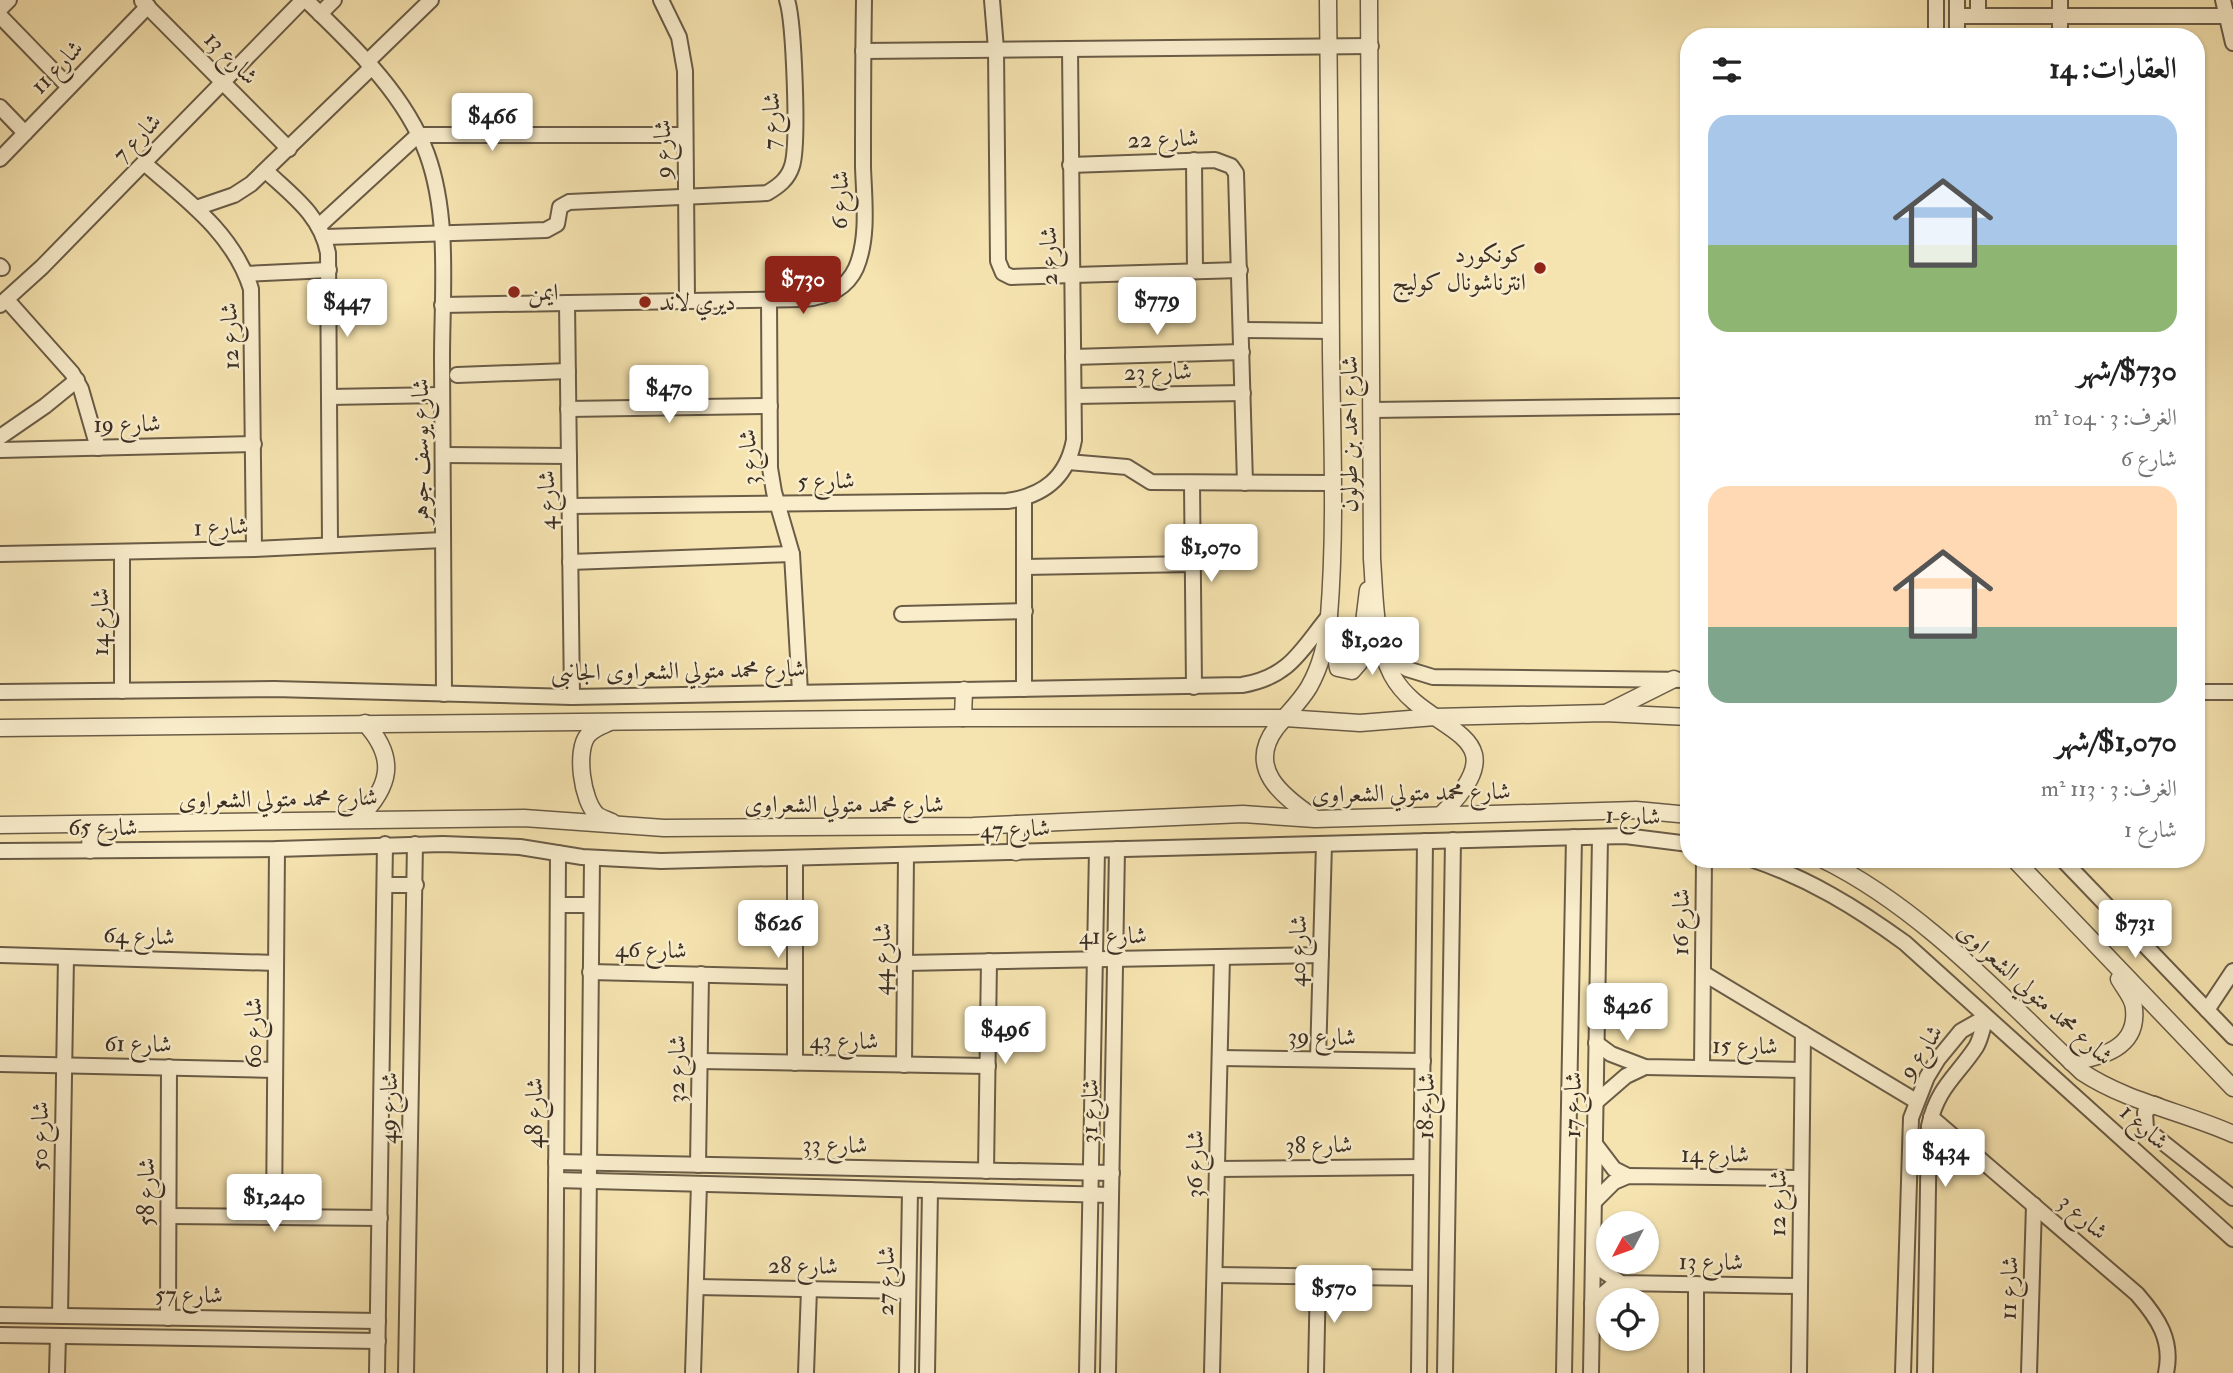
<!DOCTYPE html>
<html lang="ar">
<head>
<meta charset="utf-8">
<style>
  :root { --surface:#fff; --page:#f2f2f2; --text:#222; --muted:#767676; --accent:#8f2418 }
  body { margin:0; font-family:"IM FELL Double Pica",Amiri,serif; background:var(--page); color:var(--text); direction:rtl; height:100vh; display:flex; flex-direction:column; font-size:26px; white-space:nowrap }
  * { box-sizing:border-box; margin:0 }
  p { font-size:23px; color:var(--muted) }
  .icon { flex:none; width:38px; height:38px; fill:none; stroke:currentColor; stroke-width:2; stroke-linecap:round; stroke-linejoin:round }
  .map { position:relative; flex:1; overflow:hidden; direction:ltr }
  .side { position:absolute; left:1680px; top:28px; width:525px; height:840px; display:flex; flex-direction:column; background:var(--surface); border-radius:28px; box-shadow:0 2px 5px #0004; direction:rtl }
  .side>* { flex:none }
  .needle { width:46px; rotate:229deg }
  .fabs { position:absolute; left:1596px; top:1211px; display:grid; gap:14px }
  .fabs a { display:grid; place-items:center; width:63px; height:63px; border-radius:50%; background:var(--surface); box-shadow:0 2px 5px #0004; font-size:35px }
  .price { position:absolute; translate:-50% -60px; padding:0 16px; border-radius:7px; background:#fff; color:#222; font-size:23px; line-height:46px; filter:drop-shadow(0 2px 4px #0008) }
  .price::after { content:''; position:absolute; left:50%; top:42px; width:21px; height:16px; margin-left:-10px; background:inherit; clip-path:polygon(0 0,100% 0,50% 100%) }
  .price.active { background:var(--accent); color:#fff }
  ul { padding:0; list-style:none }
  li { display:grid; align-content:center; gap:14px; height:371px; padding:0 28px }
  li span { display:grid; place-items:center; height:217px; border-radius:21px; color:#555 }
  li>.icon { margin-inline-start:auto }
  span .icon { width:126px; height:126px; fill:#fffc; stroke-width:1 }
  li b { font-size:30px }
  h2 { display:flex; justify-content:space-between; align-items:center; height:84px; padding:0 28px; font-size:30px }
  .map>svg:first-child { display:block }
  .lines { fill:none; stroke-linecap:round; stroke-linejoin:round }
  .minor-casing { stroke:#6a5c47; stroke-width:18 }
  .tertiary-casing { stroke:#6a5c47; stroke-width:19 }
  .minor { stroke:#f9edcc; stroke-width:14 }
  .tertiary { stroke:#f9edcc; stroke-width:16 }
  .poi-dot { fill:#8f2418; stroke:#f9edcc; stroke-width:2.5 }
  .labels { text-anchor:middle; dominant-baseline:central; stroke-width:5; stroke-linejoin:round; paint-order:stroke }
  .street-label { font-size:24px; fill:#3b2f24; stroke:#f9edcc }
  .poi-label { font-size:24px; fill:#3b2f24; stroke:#f9edcc; text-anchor:start }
</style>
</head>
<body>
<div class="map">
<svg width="2233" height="1373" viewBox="0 0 2233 1373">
  <rect width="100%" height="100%" fill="#f6e4b0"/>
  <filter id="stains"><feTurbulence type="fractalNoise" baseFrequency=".00286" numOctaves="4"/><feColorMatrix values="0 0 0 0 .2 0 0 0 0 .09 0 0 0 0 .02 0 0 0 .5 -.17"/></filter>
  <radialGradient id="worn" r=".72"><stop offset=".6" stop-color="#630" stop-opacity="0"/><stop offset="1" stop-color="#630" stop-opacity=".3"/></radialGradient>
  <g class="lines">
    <defs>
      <g id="minor">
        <path d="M 306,0 C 352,45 404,92 427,154 C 450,217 442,293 442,359 C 443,471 444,583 444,694"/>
        <polyline points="661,0 679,37 685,71 687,301"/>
        <polyline points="992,0 996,49 998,261 1003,273 1011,277 1240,270"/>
        <polyline points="1936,0 1936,37"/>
        <polyline points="1957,0 1957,37"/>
        <polyline points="1978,0 1978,16"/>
        <polyline points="2060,0 2060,37"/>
        <polyline points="2223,0 2233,43"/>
        <polyline points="142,1 289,149"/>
        <polyline points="0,9 9,0"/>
        <polyline points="320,14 334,0"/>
        <polyline points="0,16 69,87"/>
        <polyline points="1957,16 2233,16"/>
        <polyline points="863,51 1371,46"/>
        <polyline points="367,62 431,0"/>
        <polyline points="0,107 25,133"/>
        <polyline points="0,159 148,6"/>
        <polyline points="1194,160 1195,271"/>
        <path d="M 144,163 C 186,199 234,234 251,289 L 254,549"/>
        <polyline points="1070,165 1215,160 1231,166 1236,173 1245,483"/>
        <path d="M 266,171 C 293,196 321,216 328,253 L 330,545"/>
        <polyline points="196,208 234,195 251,184 372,67"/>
        <polyline points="320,225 418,135 685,135"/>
        <path d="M 325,237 L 546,230 L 557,224 L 560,207 L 569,202 L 767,193 C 779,186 788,179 792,166 C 799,144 794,22 787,0"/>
        <polyline points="0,266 2,268"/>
        <polyline points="246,274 329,270"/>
        <polyline points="7,300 72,373 81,389 98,448"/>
        <polyline points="769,300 770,468 774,492 792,554 800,692"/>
        <polyline points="567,303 572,697"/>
        <polyline points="0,305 42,267 303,0"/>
        <path d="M 442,305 L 804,299 C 826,297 846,290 856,268 C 869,238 864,198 863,167 C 863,111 863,56 864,0"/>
        <polyline points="1242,330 1331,331"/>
        <polyline points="1073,357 1242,352"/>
        <polyline points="457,375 568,371"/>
        <polyline points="1075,396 1243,393"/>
        <polyline points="329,397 442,395"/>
        <polyline points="568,409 770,406"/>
        <polyline points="1371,410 1689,406"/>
        <polyline points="0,437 45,406 77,380"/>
        <polyline points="0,450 254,444"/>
        <polyline points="443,455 569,456"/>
        <polyline points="1068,462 1127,467 1151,482 1333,483"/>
        <polyline points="1192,483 1194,687"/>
        <path d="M 569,506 L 1007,501 C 1043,496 1067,478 1074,440 L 1070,49"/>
        <polyline points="0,554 254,549 443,540"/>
        <polyline points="570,562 792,554"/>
        <polyline points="1024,567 1193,564"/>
        <polyline points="902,614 1025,611"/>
        <polyline points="1383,655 1407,669 1433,677 1689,680"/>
        <polyline points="1024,689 1024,499"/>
        <polyline points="122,691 122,552"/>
        <path d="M 0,692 L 274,689 L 572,697 L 1242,685 C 1290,677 1301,650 1329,616"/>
        <polyline points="2196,692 2233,692"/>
        <polyline points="0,851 277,849 443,844 520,847 582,857 661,861 1625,836 1689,844"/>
        <polyline points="795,858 795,1063"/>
        <path d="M 1751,859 C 1808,878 1857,908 1905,943 L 2233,1239"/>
        <polyline points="2062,859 2233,1037"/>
        <polyline points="386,885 416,885"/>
        <polyline points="558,905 591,905"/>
        <polyline points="0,955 276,963"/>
        <polyline points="905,963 1321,955"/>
        <polyline points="590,972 795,977"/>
        <polyline points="1703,973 1916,1101"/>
        <polyline points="2207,1010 2233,971"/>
        <polyline points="1596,1043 1611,1054 1645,1067 1802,1070"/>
        <polyline points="1220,1058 1423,1061"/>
        <polyline points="1318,1059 1324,844"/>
        <polyline points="700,1061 988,1066"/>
        <polyline points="0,1064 275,1070"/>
        <polyline points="904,1065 906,855"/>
        <polyline points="1702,1068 1704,859"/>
        <polyline points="1596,1102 1626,1076 1645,1067"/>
        <polyline points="2159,1106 2154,1104 2145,1112 2146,1129 2233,1198"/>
        <path d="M 1931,1117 L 2137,1294 C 2158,1318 2173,1340 2166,1373"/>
        <polyline points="1595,1144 1614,1169 1628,1176"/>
        <polyline points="556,1162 1112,1173"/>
        <polyline points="698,1165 701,974"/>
        <polyline points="1217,1169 1421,1167"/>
        <polyline points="986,1171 989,961"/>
        <polyline points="556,1180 1111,1195"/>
        <polyline points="1594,1202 1614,1182 1628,1176 1801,1178"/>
        <polyline points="169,1216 380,1218"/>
        <polyline points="274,1216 277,849"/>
        <polyline points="1593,1258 1600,1269 1621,1283 1800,1286"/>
        <polyline points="1215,1275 1420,1278"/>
        <polyline points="696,1287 908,1291"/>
        <polyline points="1592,1304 1610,1288 1621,1283"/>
        <polyline points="0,1315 378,1321"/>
        <polyline points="60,1316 66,957"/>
        <polyline points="168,1318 169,1067"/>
        <polyline points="0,1335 378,1341"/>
        <polyline points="57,1373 58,1336"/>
        <polyline points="377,1373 385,844"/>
        <polyline points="406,1373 415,844"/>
        <polyline points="555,1373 558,853"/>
        <polyline points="587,1373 592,858"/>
        <polyline points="693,1373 699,1184"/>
        <polyline points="806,1373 809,1289"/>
        <polyline points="907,1373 910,1190"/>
        <polyline points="927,1373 930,1190"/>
        <polyline points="1087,1373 1097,850"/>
        <polyline points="1108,1373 1117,849"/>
        <polyline points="1212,1373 1222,957"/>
        <polyline points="1316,1373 1318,1276"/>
        <polyline points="1419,1373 1425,841"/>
        <polyline points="1445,1373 1453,840"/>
        <polyline points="1564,1373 1574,837"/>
        <polyline points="1591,1373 1600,837"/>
        <polyline points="1696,1373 1696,1284"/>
        <polyline points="1799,1373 1803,1033"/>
        <polyline points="1903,1373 1911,1118 1927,1077 1938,1059 1961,1031 1986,1017"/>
        <path d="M 1925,1373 L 1929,1126 C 1937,1088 1956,1077 1976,1047 C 1981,1039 1983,1026 1986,1017"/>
        <polyline points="2029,1373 2034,1205"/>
      </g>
      <g id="tertiary">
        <path d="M 1369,0 L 1372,559 C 1375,598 1374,640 1392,675 C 1425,736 1527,729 1441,815"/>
        <polyline points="1332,636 1338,668 1352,671 1359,663 1368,590"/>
        <polyline points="1608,712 1674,679"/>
        <polyline points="963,718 964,690"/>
        <path d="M 608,723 C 601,726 593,729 588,735 C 575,750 582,801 597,815 C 601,818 608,820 612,822"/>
        <polyline points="0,728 963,718 1285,718 1360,723 1435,717 1605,713 1689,717"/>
        <path d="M 1313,817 C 1282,796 1246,768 1276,728 C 1287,714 1300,702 1309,687 C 1322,664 1327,642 1329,616 C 1336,528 1332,439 1331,351 C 1330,234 1330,117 1328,0"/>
        <path d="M 358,819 C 390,787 398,759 365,723"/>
        <polyline points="0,825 524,818 664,828 973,826 1243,814 1315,819 1636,810 1689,815"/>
        <polyline points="90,850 91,825"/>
        <polyline points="1016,852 1016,824"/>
        <path d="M 1822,859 C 1922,908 2001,996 2082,1072 C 2127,1102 2184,1112 2233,1134"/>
        <polyline points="2014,859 2233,1088"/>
        <path d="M 2071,1062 C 2102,1057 2138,1048 2134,1009 C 2134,999 2124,988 2119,979"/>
      </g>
    </defs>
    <!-- minor casing -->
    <use href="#minor" class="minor-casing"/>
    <!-- tertiary casing -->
    <use href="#tertiary" class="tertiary-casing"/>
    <!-- minor -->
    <use href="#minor" class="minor"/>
    <!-- tertiary -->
    <use href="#tertiary" class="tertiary"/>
  </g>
  <!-- markers -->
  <g class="poi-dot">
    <circle cx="1540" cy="268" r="7"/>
    <circle cx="514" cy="292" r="7"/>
    <circle cx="645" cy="302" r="7"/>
  </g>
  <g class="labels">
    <!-- street labels -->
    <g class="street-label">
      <text transform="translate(231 58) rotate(45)">شارع 13</text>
      <text transform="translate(57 67) rotate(-46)">شارع 11</text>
      <text transform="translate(771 121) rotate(-90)">شارع 7</text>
      <text transform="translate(137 138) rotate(-46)">شارع 7</text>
      <text transform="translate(1163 139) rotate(-2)">شارع 22</text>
      <text transform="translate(663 149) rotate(-91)">شارع 9</text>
      <text transform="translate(840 200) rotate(-89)">شارع 6</text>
      <text transform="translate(1049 256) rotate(-91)">شارع 2</text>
      <text transform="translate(230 336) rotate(-92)">شارع 12</text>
      <text transform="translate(1158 372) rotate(-1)">شارع 23</text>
      <text transform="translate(127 424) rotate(-1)">شارع 19</text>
      <text transform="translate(1349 434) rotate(-90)">شارع احمد بن طولون</text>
      <text transform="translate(420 451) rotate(-90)">شارع يوسف جوهر</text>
      <text transform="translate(749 457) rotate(-94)">شارع 3</text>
      <text transform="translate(826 481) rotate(-1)">شارع 5</text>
      <text transform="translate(547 500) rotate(-91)">شارع 4</text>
      <text transform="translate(221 527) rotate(-2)">شارع 1</text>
      <text transform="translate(100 622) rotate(-90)">شارع 14</text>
      <text transform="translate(678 671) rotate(-1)">شارع محمد متولي الشعراوى الجانبى</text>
      <text transform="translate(1411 793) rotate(-1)">شارع محمد متولي الشعراوى</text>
      <text transform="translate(278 799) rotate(-1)">شارع محمد متولي الشعراوى</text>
      <text x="844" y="804">شارع محمد متولي الشعراوى</text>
      <text transform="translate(1633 816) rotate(2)">شارع 1</text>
      <text x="103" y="827">شارع 65</text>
      <text transform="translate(1015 829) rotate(-2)">شارع 47</text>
      <text transform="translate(1681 922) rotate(-89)">شارع 16</text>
      <text transform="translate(139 936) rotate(2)">شارع 64</text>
      <text transform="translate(1113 936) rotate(-1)">شارع 41</text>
      <text transform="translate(651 950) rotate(1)">شارع 46</text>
      <text transform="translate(1298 951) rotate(-89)">شارع 40</text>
      <text transform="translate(882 959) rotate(-89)">شارع 44</text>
      <text transform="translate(2035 994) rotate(42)">شارع محمد متولي الشعراوى</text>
      <text transform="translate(253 1033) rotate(-90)">شارع 60</text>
      <text transform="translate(1322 1037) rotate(1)">شارع 39</text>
      <text transform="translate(844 1041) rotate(1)">شارع 43</text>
      <text transform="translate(138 1044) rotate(1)">شارع 61</text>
      <text transform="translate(1745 1046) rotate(1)">شارع 15</text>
      <text transform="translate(1921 1052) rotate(-57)">شارع 9</text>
      <text transform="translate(677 1069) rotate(-89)">شارع 32</text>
      <text transform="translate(1573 1105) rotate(-89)">شارع 17</text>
      <text transform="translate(1426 1106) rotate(-89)">شارع 18</text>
      <text transform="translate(389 1108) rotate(-89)">شارع 49</text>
      <text transform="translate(1090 1111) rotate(-89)">شارع 31</text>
      <text transform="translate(534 1113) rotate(-90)">شارع 48</text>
      <text transform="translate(2144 1127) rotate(42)">شارع 1</text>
      <text transform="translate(40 1136) rotate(-89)">شارع 50</text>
      <text transform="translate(835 1145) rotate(1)">شارع 33</text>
      <text transform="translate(1319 1145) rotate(-1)">شارع 38</text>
      <text x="1715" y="1154">شارع 14</text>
      <text transform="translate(1195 1164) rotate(-89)">شارع 36</text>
      <text transform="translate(146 1192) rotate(-90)">شارع 58</text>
      <text transform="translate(1778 1203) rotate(-89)">شارع 12</text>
      <text transform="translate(2083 1217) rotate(41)">شارع 3</text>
      <text transform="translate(1711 1262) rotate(1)">شارع 13</text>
      <text transform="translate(803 1266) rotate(1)">شارع 28</text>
      <text transform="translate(886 1281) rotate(-89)">شارع 27</text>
      <text transform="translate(2009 1288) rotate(-88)">شارع 11</text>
      <text transform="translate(189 1295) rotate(1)">شارع 57</text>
    </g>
    <!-- poi labels -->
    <g class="poi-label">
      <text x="1526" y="254" text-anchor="end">كونكورد<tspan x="1526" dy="28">انترناشونال كوليج</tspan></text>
      <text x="528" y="292">ايمن</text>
      <text x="659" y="302">ديري لاند</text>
    </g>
  </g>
  <rect width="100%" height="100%" filter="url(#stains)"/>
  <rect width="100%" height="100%" fill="url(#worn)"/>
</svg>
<div class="fabs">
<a><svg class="needle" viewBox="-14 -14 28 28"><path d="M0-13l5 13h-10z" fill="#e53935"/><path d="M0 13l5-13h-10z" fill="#767676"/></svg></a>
<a><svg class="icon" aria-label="locate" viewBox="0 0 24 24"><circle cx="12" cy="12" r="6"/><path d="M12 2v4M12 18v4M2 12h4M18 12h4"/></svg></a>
</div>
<b class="price" style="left:492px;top:153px">$466</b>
<b class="price active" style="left:803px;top:316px">$730</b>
<b class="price" style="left:1157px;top:337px">$779</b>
<b class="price" style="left:347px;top:339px">$447</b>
<b class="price" style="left:669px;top:425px">$470</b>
<b class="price" style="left:1211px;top:584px">$1,070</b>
<b class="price" style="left:1372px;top:677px">$1,020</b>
<b class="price" style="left:778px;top:960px">$626</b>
<b class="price" style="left:2135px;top:960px">$731</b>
<b class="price" style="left:1627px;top:1043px">$426</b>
<b class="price" style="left:1005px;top:1066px">$496</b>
<b class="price" style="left:1945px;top:1189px">$434</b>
<b class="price" style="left:274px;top:1234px">$1,240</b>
<b class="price" style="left:1334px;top:1325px">$570</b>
<section class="side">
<h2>العقارات: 14<svg class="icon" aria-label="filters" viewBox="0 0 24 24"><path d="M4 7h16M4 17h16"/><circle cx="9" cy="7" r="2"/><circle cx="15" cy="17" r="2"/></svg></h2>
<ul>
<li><span style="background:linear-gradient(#a9c7e8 60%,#8fb573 0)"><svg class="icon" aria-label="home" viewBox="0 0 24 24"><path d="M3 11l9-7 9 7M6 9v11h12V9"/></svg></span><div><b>$730/شهر</b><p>الغرف: 3 · 104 m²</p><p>شارع 6</p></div></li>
<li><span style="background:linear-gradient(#ffd9b3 65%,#7fa58c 0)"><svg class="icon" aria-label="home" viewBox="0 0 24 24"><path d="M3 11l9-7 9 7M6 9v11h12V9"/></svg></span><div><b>$1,070/شهر</b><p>الغرف: 3 · 113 m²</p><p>شارع 1</p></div></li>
</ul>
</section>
</div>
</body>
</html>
